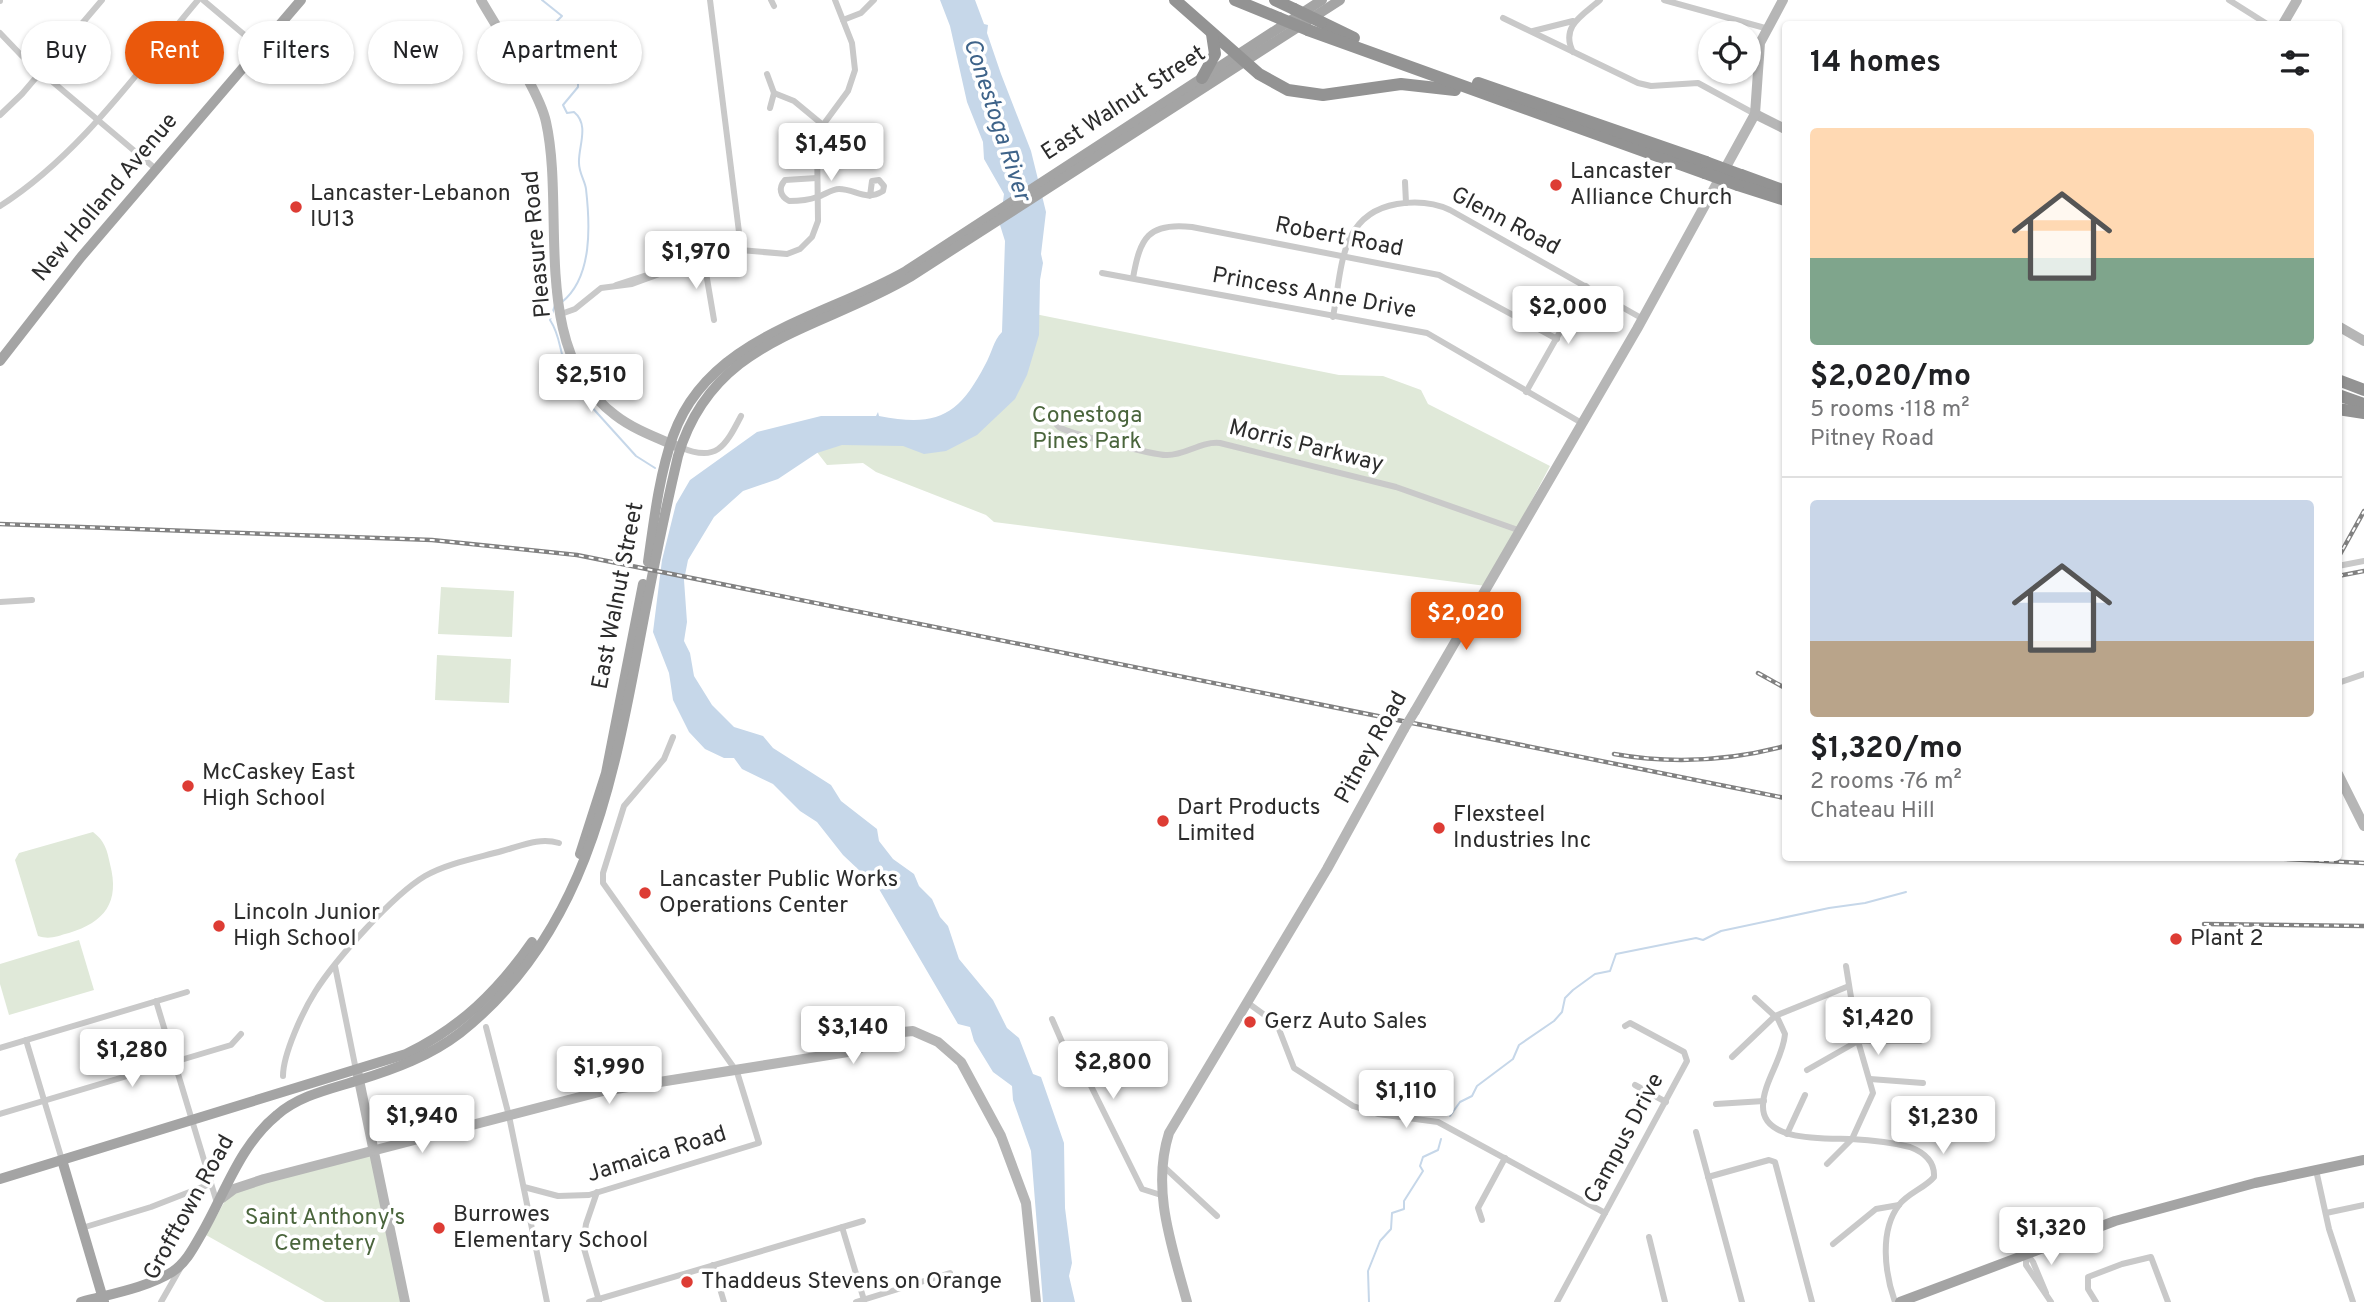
<!DOCTYPE html>
<html lang="en">
<head>
<meta charset="utf-8">
<style>
  :root { --surface:#fff; --page:#f2f2f2; --text:#202124; --muted:#757577; --line:#e0e0e0; --accent:#ea580c }
  body { margin:0; font-family:Overpass,sans-serif; background:var(--page); color:var(--text); height:100vh; display:flex; flex-direction:column; font-size:26px; white-space:nowrap }
  * { box-sizing:border-box; margin:0 }
  p { font-size:23px; color:var(--muted) }
  .icon { flex:none; width:38px; height:38px; fill:none; stroke:currentColor; stroke-width:2; stroke-linecap:round; stroke-linejoin:round }
  .map { position:relative; flex:1; overflow:hidden }
  .panel { position:absolute; left:1782px; top:21px; width:560px; height:840px; display:flex; flex-direction:column; background:var(--surface); border-radius:7px; box-shadow:0 2px 5px #0004 }
  .panel>* { flex:none }
  .top-card { position:absolute; left:21px; top:21px; width:665px; height:63px; display:flex; gap:14px }
  .tools { position:absolute; left:1698px; top:21px; display:grid; gap:14px }
  .tools a { display:grid; place-items:center; width:63px; height:63px; border-radius:50%; background:var(--surface); box-shadow:0 2px 5px #0004; font-size:35px }
  .price { position:absolute; translate:-50% -60px; padding:0 16px; border-radius:7px; background:#fff; color:#222; font-size:23px; line-height:46px; filter:drop-shadow(0 2px 4px #0008) }
  .price::after { content:''; position:absolute; left:50%; top:42px; width:21px; height:16px; margin-left:-10px; background:inherit; clip-path:polygon(0 0,100% 0,50% 100%) }
  .price.active { background:var(--accent); color:#fff }
  ul { padding:0; list-style:none }
  li { display:grid; align-content:center; gap:14px; height:371px; padding:0 28px }
  li+li { border-top:2px solid var(--line) }
  li span { display:grid; place-items:center; height:217px; border-radius:7px; color:#555 }
  li>.icon { margin-inline-start:auto }
  span .icon { width:126px; height:126px; fill:#fffc; stroke-width:1 }
  li b { font-size:30px }
  h2 { display:flex; justify-content:space-between; align-items:center; height:84px; padding:0 28px; font-size:30px }
  .pill { padding:0 24px; border-radius:32px; background:var(--surface); box-shadow:0 2px 5px #0004; font-size:24px; line-height:63px }
  .pill.active { background:var(--accent); color:#fff }
  .map>svg:first-child { display:block }
  .green { fill:#e0e9d9 }
  .water { fill:#c6d7e9 }
  .lines { fill:none; stroke-linecap:round; stroke-linejoin:round }
  .stream { stroke:#c6d7e9; stroke-width:2 }
  .street { stroke:#c9c9c9; stroke-width:6 }
  .secondary { stroke:#b6b6b6; stroke-width:10 }
  .primary { stroke:#a4a4a4; stroke-width:10 }
  .highway { stroke:#939393; stroke-width:12 }
  .rail-casing { stroke:#818181; stroke-width:4.5 }
  .rail { stroke:#fff; stroke-width:2; stroke-dasharray:5; stroke-linecap:butt }
  .secondary-bridge { stroke:#b6b6b6; stroke-width:10 }
  .highway-bridge { stroke:#939393; stroke-width:12 }
  .poi-dot { fill:#dd3c34; stroke:#fff; stroke-width:2.5 }
  .labels { text-anchor:middle; dominant-baseline:central; stroke-width:7; stroke-linejoin:round; paint-order:stroke }
  .street-label { font-size:23px; fill:#2c2c2c; stroke:#fff }
  .poi-label { font-size:23px; fill:#2c2c2c; stroke:#fff; text-anchor:start }
  .park-label { font-size:23px; fill:#4a653c; stroke:#fff }
  .water-label { font-size:24px; font-style:italic; fill:#3e6389; stroke:#fff }
</style>
</head>
<body>
<div class="map">
<svg width="2364" height="1302" viewBox="0 0 2364 1302">
  <rect width="100%" height="100%" fill="#fff"/>
  <!-- green -->
  <g class="green">
    <polygon points="1035,314 1339,375 1383,376 1421,390 1428,404 1550,466 1486,586 994,522 986,515 876,472 863,463 827,465 806,438 966,417"/>
    <polygon points="441,587 514,591 512,637 438,634"/>
    <polygon points="437,655 511,659 509,703 435,700"/>
    <path d="M 93,832 C 105,841 107,850 110,864 C 120,902 105,922 69,933 C 57,936 50,940 38,936 L 15,860 L 19,853 Z"/>
    <polygon points="79,940 94,990 9,1015 0,984 0,964"/>
    <polygon points="372,1155 402,1302 325,1302 206,1235 226,1199 242,1189"/>
  </g>
  <!-- water -->
  <path class="water" d="M 940,0 L 975,0 L 984,24 L 988,25 L 987,33 L 1001,74 L 1031,151 L 1046,212 L 1041,254 L 1043,263 L 1040,280 L 1039,335 L 1027,375 L 1015,399 L 977,435 L 946,451 L 924,454 L 903,446 L 842,445 L 817,453 L 778,479 L 743,491 L 714,517 L 688,560 L 684,580 L 687,622 L 684,641 L 690,653 L 694,676 L 712,705 L 734,727 L 763,736 L 773,748 L 831,785 L 841,801 L 877,829 L 879,841 L 893,859 L 914,874 L 919,886 L 932,899 L 940,917 L 948,926 L 959,959 L 993,1000 L 1007,1028 L 1019,1038 L 1033,1074 L 1041,1077 L 1064,1143 L 1065,1208 L 1072,1263 L 1069,1276 L 1075,1302 L 1043,1302 L 1031,1151 L 1013,1100 L 1012,1086 L 993,1072 L 974,1041 L 970,1027 L 958,1024 L 879,889 L 843,855 L 817,822 L 800,811 L 773,784 L 742,769 L 734,758 L 724,758 L 705,749 L 689,732 L 673,700 L 669,673 L 653,632 L 662,560 L 676,504 L 690,480 L 757,432 L 821,416 L 876,416 L 878,412 L 879,416 C 936,427 958,417 985,365 C 992,353 993,341 1002,332 L 1005,241 L 1000,225 L 1004,194 L 984,159 L 983,142 L 967,102 L 950,26 Z"/>
  <g class="lines">
    <!-- stream -->
    <g class="stream">
      <path d="M 542,0 L 562,16 L 554,24 L 557,56 L 561,64 L 578,81 L 578,87 L 563,105 L 567,113 L 574,112 C 590,125 578,147 579,163 C 579,173 585,181 586,189 C 590,224 593,277 562,302"/>
      <path d="M 555,305 L 550,320 C 560,335 559,348 565,364 C 568,373 575,378 578,389"/>
      <polyline points="589,404 636,456 655,468"/>
      <polyline points="1450,1116 1460,1102 1472,1096 1477,1086 1513,1059 1519,1045 1554,1021 1562,1012 1565,998 1573,990 1595,974 1610,971 1616,954 1696,938 1703,940 1721,931 1829,908 1865,903 1906,892"/>
      <polyline points="1369,1302 1368,1271 1380,1241 1391,1229 1392,1213 1404,1209 1404,1201 1423,1171 1420,1166 1423,1157 1438,1150 1441,1139"/>
    </g>
    <!-- street -->
    <g class="street">
      <polyline points="203,0 260,48"/>
      <polyline points="710,0 739,232"/>
      <polyline points="771,0 774,6"/>
      <polyline points="1664,0 1765,28"/>
      <polyline points="2229,0 2267,24"/>
      <polyline points="0,1 0,0"/>
      <polyline points="1503,18 1638,83 1651,86 1698,83 1755,114"/>
      <polyline points="843,20 861,13 874,0"/>
      <polyline points="1533,31 1573,21"/>
      <polyline points="0,33 22,56 157,170"/>
      <path d="M 1573,52 C 1560,26 1583,15 1600,0"/>
      <polyline points="767,74 774,93 794,101 823,125"/>
      <polyline points="770,108 774,93"/>
      <polyline points="0,115 22,94 102,0"/>
      <path d="M 817,178 L 785,180 C 778,188 780,196 789,201 C 798,201 809,200 817,197 C 824,195 832,189 839,189 C 856,189 865,202 883,191 L 884,186 L 879,180 L 872,181 L 870,196"/>
      <polyline points="1405,182 1406,203"/>
      <path d="M 0,206 C 80,155 137,72 198,0"/>
      <polyline points="703,255 714,320"/>
      <polyline points="1102,273 1427,333 1580,422"/>
      <path d="M 1133,278 C 1140,238 1148,222 1192,227 L 1439,275 L 1557,339"/>
      <polyline points="616,285 728,249 787,254 800,249 812,237 818,221 817,139 823,125 848,91 855,70 852,43 835,0"/>
      <polyline points="561,314 575,309 601,288 632,284 684,265"/>
      <path d="M 1333,317 C 1342,269 1339,214 1397,204 C 1416,201 1433,202 1450,210 L 1643,319"/>
      <polyline points="1526,392 1586,286"/>
      <path d="M 1054,412 C 1054,418 1054,423 1059,427 C 1067,433 1154,455 1166,455 C 1185,456 1200,441 1220,443 L 1396,487 L 1518,530"/>
      <path d="M 680,447 C 716,463 725,447 741,416"/>
      <polyline points="2338,566 2364,561"/>
      <polyline points="0,602 32,600"/>
      <polyline points="2338,683 2364,674"/>
      <polyline points="335,966 356,1070"/>
      <path d="M 1755,998 L 1778,1019 L 1785,1034 C 1783,1059 1763,1082 1763,1106 C 1762,1143 1828,1138 1851,1139 C 1870,1140 1891,1142 1910,1147 C 1923,1152 1935,1161 1934,1177 C 1925,1188 1908,1193 1899,1205 C 1879,1231 1885,1274 1895,1302"/>
      <polyline points="156,1001 217,1203"/>
      <polyline points="1248,1003 1277,1024 1294,1068 1353,1106 1378,1114 1438,1122 1605,1213"/>
      <polyline points="1052,1019 1062,1042 1090,1084 1142,1189 1161,1195"/>
      <polyline points="486,1027 509,1116 547,1302"/>
      <polyline points="26,1040 62,1160"/>
      <polyline points="0,1048 187,992"/>
      <polyline points="1732,1057 1775,1016 1849,986"/>
      <polyline points="1807,1070 1858,1041 1920,1041"/>
      <path d="M 283,1076 C 283,1054 303,1011 315,992 C 335,960 393,895 425,876 C 448,863 477,858 502,851 C 521,846 539,837 559,843"/>
      <polyline points="1870,1079 1923,1083"/>
      <polyline points="1635,1085 1666,1102"/>
      <polyline points="1716,1104 1764,1101"/>
      <polyline points="0,1114 231,1045 241,1034"/>
      <polyline points="1696,1132 1742,1302"/>
      <polyline points="1787,1134 1805,1095"/>
      <polyline points="1827,1164 1852,1139 1873,1093 1858,1041 1846,966"/>
      <polyline points="1162,1165 1217,1216"/>
      <polyline points="2316,1170 2329,1229 2353,1302"/>
      <polyline points="1708,1177 1769,1160 1775,1162 1812,1302"/>
      <polyline points="524,1187 558,1196 589,1195 759,1143 737,1072 603,883 603,873 624,806 664,759 673,737"/>
      <polyline points="597,1192 586,1224 583,1245 599,1301"/>
      <polyline points="2326,1213 2364,1205"/>
      <polyline points="1482,1220 1478,1208 1505,1158"/>
      <polyline points="842,1227 864,1300"/>
      <polyline points="82,1228 151,1207 210,1184"/>
      <polyline points="1649,1237 1665,1302"/>
      <polyline points="1833,1244 1876,1209 1899,1205"/>
      <polyline points="2026,1253 2026,1265 2051,1302"/>
      <polyline points="2026,1253 2033,1262 2046,1293"/>
      <polyline points="713,1265 724,1302"/>
      <polyline points="161,1302 181,1267"/>
      <polyline points="589,1302 863,1221"/>
      <polyline points="856,1302 950,1273"/>
      <polyline points="1557,1302 1687,1061 1684,1052 1630,1023 1625,1026"/>
      <polyline points="2096,1302 2088,1289 2088,1277 2122,1264 2151,1257 2168,1302"/>
    </g>
    <!-- secondary -->
    <g class="secondary">
      <path d="M 481,0 C 498,30 540,92 546,122 C 566,212 529,350 615,415 C 633,429 655,437 676,446"/>
      <polyline points="2283,24 2297,0"/>
      <polyline points="1755,114 1785,129"/>
      <polyline points="2338,326 2364,341"/>
      <polyline points="1415,711 1637,329 1755,114 1760,43 1783,0"/>
      <polyline points="2338,774 2364,826"/>
      <polyline points="358,1075 405,1302"/>
      <polyline points="222,1198 234,1189 264,1179 603,1091 854,1051 893,1033 913,1031 938,1042 961,1062 1001,1136 1026,1203 1036,1302"/>
      <path d="M 1187,1302 C 1172,1246 1151,1190 1169,1133 L 1327,869 L 1404,729"/>
    </g>
    <!-- primary -->
    <g class="primary">
      <polyline points="0,361 81,257 301,0"/>
      <path d="M 648,562 C 654,520 659,476 673,436 C 708,336 824,318 906,271 L 1322,0"/>
      <polyline points="580,854 606,773 643,584"/>
      <polyline points="62,1160 104,1302"/>
      <path d="M 0,1179 L 406,1054 C 460,1028 498,991 532,942"/>
      <path d="M 81,1302 C 110,1294 146,1288 172,1272 C 186,1263 194,1247 202,1233 C 225,1193 240,1145 277,1115 C 300,1095 331,1089 359,1080 C 395,1069 430,1056 460,1033 C 582,937 611,792 638,649 C 650,585 663,520 678,456 C 713,338 817,332 910,277 L 1340,0"/>
      <polyline points="1900,1302 2115,1221 2255,1183 2364,1160"/>
    </g>
    <!-- highway -->
    <g class="highway">
      <polyline points="1175,0 1259,74 1288,90 1323,95 1401,84 1455,90"/>
      <polyline points="1235,0 1279,18"/>
      <polyline points="1275,0 1294,9"/>
      <polyline points="1321,22 1354,38"/>
      <polyline points="1308,30 1705,173"/>
      <polyline points="1202,78 1215,54 1212,34"/>
      <polyline points="1478,83 1706,162"/>
      <polyline points="1741,175 1785,191"/>
      <polyline points="1738,185 1785,200"/>
      <polyline points="2338,380 2364,390"/>
      <polyline points="2338,395 2364,404"/>
      <polyline points="2338,409 2364,413"/>
    </g>
    <defs>
      <g id="rail">
        <polyline points="0,524 432,540 577,555 1785,798"/>
        <polyline points="2338,558 2364,511"/>
        <polyline points="2338,576 2364,571"/>
        <polyline points="1758,673 1785,688"/>
        <path d="M 1614,754 C 1671,764 1729,761 1785,746"/>
        <polyline points="2269,858 2364,863"/>
        <polyline points="2204,924 2364,926"/>
      </g>
    </defs>
    <!-- rail casing -->
    <use href="#rail" class="rail-casing"/>
    <!-- rail -->
    <use href="#rail" class="rail"/>
    <!-- secondary-bridge -->
    <polyline class="secondary-bridge" points="1404,729 1415,711"/>
    <!-- highway-bridge -->
    <g class="highway-bridge">
      <polyline points="1294,9 1321,22"/>
      <polyline points="1279,18 1308,30"/>
      <polyline points="1706,162 1741,175"/>
      <polyline points="1705,173 1738,185"/>
    </g>
  </g>
  <!-- markers -->
  <g class="poi-dot">
    <circle cx="1556" cy="185" r="7"/>
    <circle cx="296" cy="207" r="7"/>
    <circle cx="188" cy="786" r="7"/>
    <circle cx="1163" cy="821" r="7"/>
    <circle cx="1439" cy="828" r="7"/>
    <circle cx="645" cy="893" r="7"/>
    <circle cx="219" cy="926" r="7"/>
    <circle cx="2176" cy="939" r="7"/>
    <circle cx="1250" cy="1022" r="7"/>
    <circle cx="439" cy="1228" r="7"/>
    <circle cx="687" cy="1282" r="7"/>
  </g>
  <g class="labels">
    <!-- street labels -->
    <g class="street-label">
      <text transform="translate(1124 104) rotate(-33)">East Walnut Street</text>
      <text transform="translate(106 198) rotate(-50)">New Holland Avenue</text>
      <text transform="translate(1505 222) rotate(28)">Glenn Road</text>
      <text transform="translate(1339 238) rotate(11)">Robert Road</text>
      <text transform="translate(538 244) rotate(-95)">Pleasure Road</text>
      <text transform="translate(1314 294) rotate(10)">Princess Anne Drive</text>
      <text transform="translate(1306 447) rotate(14)">Morris Parkway</text>
      <text transform="translate(619 596) rotate(-79)">East Walnut Street</text>
      <text transform="translate(1372 748) rotate(-61)">Pitney Road</text>
      <text transform="translate(1625 1139) rotate(-62)">Campus Drive</text>
      <text transform="translate(657 1155) rotate(-17)">Jamaica Road</text>
      <text transform="translate(190 1208) rotate(-61)">Grofftown Road</text>
    </g>
    <!-- poi labels -->
    <g class="poi-label">
      <text x="1570" y="172">Lancaster<tspan x="1570" dy="26">Alliance Church</tspan></text>
      <text x="310" y="194">Lancaster-Lebanon<tspan x="310" dy="26">IU13</tspan></text>
      <text x="202" y="773">McCaskey East<tspan x="202" dy="26">High School</tspan></text>
      <text x="1177" y="808">Dart Products<tspan x="1177" dy="26">Limited</tspan></text>
      <text x="1453" y="815">Flexsteel<tspan x="1453" dy="26">Industries Inc</tspan></text>
      <text x="659" y="880">Lancaster Public Works<tspan x="659" dy="26">Operations Center</tspan></text>
      <text x="233" y="913">Lincoln Junior<tspan x="233" dy="26">High School</tspan></text>
      <text x="2190" y="939">Plant 2</text>
      <text x="1264" y="1022">Gerz Auto Sales</text>
      <text x="453" y="1215">Burrowes<tspan x="453" dy="26">Elementary School</tspan></text>
      <text x="701" y="1282">Thaddeus Stevens on Orange</text>
    </g>
    <!-- park labels -->
    <g class="park-label">
      <text x="1087" y="416">Conestoga<tspan x="1087" dy="26">Pines Park</tspan></text>
      <text x="325" y="1218">Saint Anthony's<tspan x="325" dy="26">Cemetery</tspan></text>
    </g>
    <!-- water labels -->
    <g class="water-label">
      <text transform="translate(996 120) rotate(72)">Conestoga River</text>
    </g>
  </g>
</svg>
<div class="tools">
<a><svg class="icon" aria-label="locate" viewBox="0 0 24 24"><circle cx="12" cy="12" r="6"/><path d="M12 2v4M12 18v4M2 12h4M18 12h4"/></svg></a>
</div>
<b class="price" style="left:831px;top:183px">$1,450</b>
<b class="price" style="left:696px;top:291px">$1,970</b>
<b class="price" style="left:1568px;top:346px">$2,000</b>
<b class="price" style="left:591px;top:414px">$2,510</b>
<b class="price active" style="left:1466px;top:652px">$2,020</b>
<b class="price" style="left:1878px;top:1057px">$1,420</b>
<b class="price" style="left:853px;top:1066px">$3,140</b>
<b class="price" style="left:132px;top:1089px">$1,280</b>
<b class="price" style="left:1113px;top:1101px">$2,800</b>
<b class="price" style="left:609px;top:1106px">$1,990</b>
<b class="price" style="left:1406px;top:1130px">$1,110</b>
<b class="price" style="left:422px;top:1155px">$1,940</b>
<b class="price" style="left:1943px;top:1156px">$1,230</b>
<b class="price" style="left:2051px;top:1267px">$1,320</b>
<div class="top-card">
<a class="pill">Buy</a>
<a class="pill active">Rent</a>
<a class="pill">Filters</a>
<a class="pill">New</a>
<a class="pill">Apartment</a>
</div>
<section class="panel">
<h2>14 homes<svg class="icon" aria-label="filters" viewBox="0 0 24 24"><path d="M4 7h16M4 17h16"/><circle cx="9" cy="7" r="2"/><circle cx="15" cy="17" r="2"/></svg></h2>
<ul>
<li><span style="background:linear-gradient(#ffd9b3 60%,#7fa58c 0)"><svg class="icon" aria-label="home" viewBox="0 0 24 24"><path d="M3 11l9-7 9 7M6 9v11h12V9"/></svg></span><div><b>$2,020/mo</b><p>5 rooms · 118 m²</p><p>Pitney Road</p></div></li>
<li><span style="background:linear-gradient(#c9d6e8 65%,#b9a48a 0)"><svg class="icon" aria-label="home" viewBox="0 0 24 24"><path d="M3 11l9-7 9 7M6 9v11h12V9"/></svg></span><div><b>$1,320/mo</b><p>2 rooms · 76 m²</p><p>Chateau Hill</p></div></li>
</ul>
</section>
</div>
</body>
</html>
